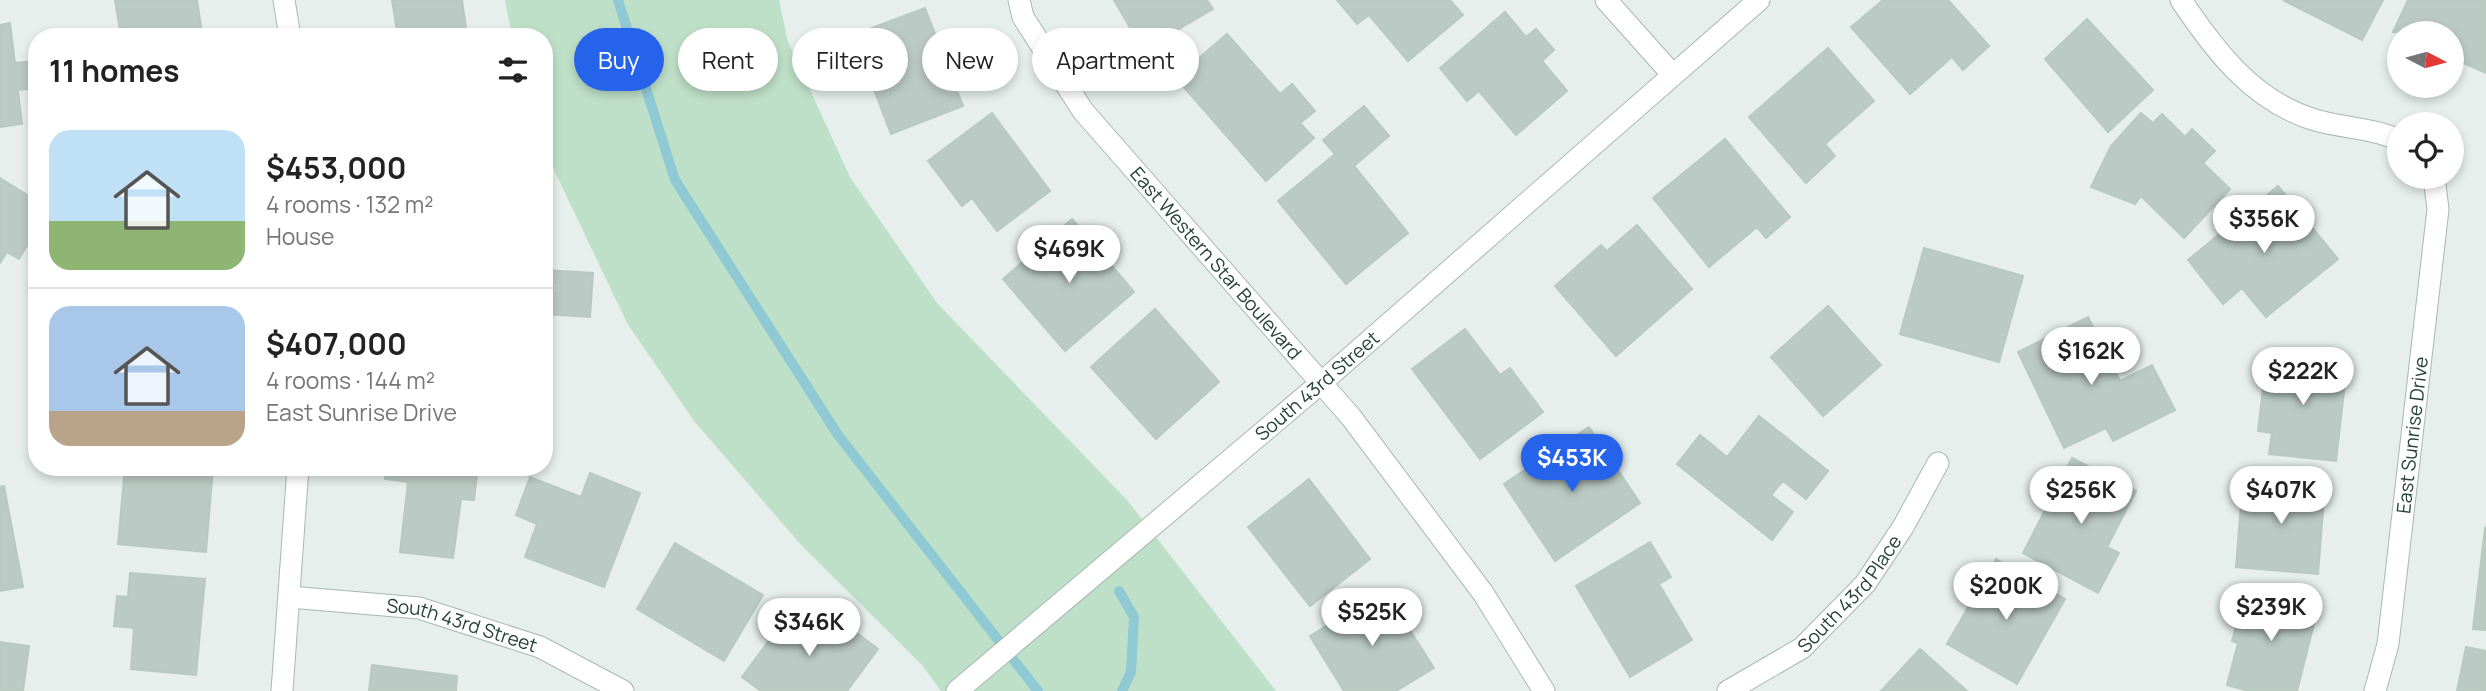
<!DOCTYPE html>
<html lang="en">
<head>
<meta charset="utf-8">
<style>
  :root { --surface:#fff; --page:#f2f2f2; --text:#222; --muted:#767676; --line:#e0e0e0; --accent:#2563eb }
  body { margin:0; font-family:Manrope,sans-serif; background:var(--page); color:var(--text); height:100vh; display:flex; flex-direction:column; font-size:26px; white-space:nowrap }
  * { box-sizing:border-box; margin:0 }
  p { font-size:23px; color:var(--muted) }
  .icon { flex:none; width:38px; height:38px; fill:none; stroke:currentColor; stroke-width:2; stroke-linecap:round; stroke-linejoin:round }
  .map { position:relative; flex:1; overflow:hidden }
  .panel { position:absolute; left:28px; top:28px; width:525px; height:448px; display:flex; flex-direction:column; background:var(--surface); border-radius:28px; box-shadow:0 4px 10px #0003 }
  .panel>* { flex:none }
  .guide { position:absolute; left:574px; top:28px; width:665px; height:63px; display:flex; gap:14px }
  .needle { width:46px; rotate:96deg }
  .tools { position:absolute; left:2387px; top:21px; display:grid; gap:14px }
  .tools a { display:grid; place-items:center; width:77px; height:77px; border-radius:50%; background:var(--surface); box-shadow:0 4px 10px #0003; font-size:35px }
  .price { position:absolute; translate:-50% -60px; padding:0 16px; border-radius:24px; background:#fff; color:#222; font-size:23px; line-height:46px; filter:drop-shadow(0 2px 4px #0008) }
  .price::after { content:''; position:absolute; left:50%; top:42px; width:21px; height:16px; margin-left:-10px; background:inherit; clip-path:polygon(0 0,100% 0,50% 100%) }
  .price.active { background:var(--accent); color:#fff }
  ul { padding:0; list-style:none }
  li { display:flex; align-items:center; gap:21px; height:175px; padding:0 21px }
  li+li { border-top:2px solid var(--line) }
  li span { display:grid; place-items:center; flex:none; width:196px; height:140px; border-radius:21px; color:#555 }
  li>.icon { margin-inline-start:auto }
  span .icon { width:84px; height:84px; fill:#fffc; stroke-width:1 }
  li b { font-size:30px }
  h2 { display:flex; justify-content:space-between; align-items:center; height:84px; padding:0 21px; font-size:30px }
  .tag { padding:0 24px; border-radius:32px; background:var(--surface); box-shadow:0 4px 10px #0003; font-size:24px; line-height:63px }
  .tag.active { background:var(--accent); color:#fff }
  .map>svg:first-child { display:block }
  .green { fill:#bfe0c8 }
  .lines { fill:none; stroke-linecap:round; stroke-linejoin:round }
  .stream { stroke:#8ec9d4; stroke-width:10 }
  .building { fill:#bbcac4; stroke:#b8c9c2; stroke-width:2 }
  .minor-casing { stroke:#a8b8b2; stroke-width:23 }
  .minor { stroke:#fff; stroke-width:21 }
  .labels { text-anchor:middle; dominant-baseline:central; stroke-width:5; stroke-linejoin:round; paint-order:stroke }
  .street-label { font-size:19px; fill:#24423a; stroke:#f7fbf9 }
</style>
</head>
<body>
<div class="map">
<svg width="2486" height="691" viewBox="0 0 2486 691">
  <rect width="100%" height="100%" fill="#e6efeb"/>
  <!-- green -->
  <polygon class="green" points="505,0 779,0 788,42 850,177 937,303 1127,500 1276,691 941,691 922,665 802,546 694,421 627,323 555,172 544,139 544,37 512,37"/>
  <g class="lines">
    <!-- stream -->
    <g class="stream">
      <polyline points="618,0 675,180 838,435 1038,691"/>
      <polyline points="1119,591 1134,617 1131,672 1122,691"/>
    </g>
  </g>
  <!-- building -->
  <g class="building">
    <polygon points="115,0 197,0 202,33 179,37 121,37"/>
    <polygon points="392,0 462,0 467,35 398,37"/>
    <polygon points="1114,0 1207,0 1213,9 1143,50"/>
    <polygon points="1337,0 1450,0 1463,15 1408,61 1369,15 1357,24"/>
    <polygon points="1883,0 1948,0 1989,46 1963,70 1952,57 1910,94 1851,27"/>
    <polygon points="2283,0 2383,0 2362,40"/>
    <polygon points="2408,0 2486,0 2486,73 2452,58 2452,33 2393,32"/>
    <polygon points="925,8 963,106 891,134 853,35"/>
    <polygon points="1505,12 1526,37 1536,29 1554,50 1542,61 1567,91 1516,135 1479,91 1467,101 1440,68"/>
    <polygon points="2087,19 2153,90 2108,132 2045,59"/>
    <polygon points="10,23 15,63 35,61 37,88 18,90 22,124 0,127 0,25"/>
    <polygon points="1227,34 1280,94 1292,84 1315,111 1300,123 1314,138 1266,181 1176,78"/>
    <polygon points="1828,48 1874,101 1825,144 1835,156 1806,183 1749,117"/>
    <polygon points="1364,106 1389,136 1354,166 1408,233 1346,284 1278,201 1335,154 1323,140"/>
    <polygon points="992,113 1050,191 997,231 972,198 962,206 928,161"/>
    <polygon points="2141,113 2153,123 2162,114 2185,137 2192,129 2215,151 2203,163 2230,189 2184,238 2141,196 2135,204 2091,187 2111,146"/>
    <polygon points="1725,139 1790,217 1766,238 1757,227 1709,267 1653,198"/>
    <polygon points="0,178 37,201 37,229 19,259 7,252 0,263"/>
    <polygon points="2278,186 2338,259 2266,317 2242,288 2223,304 2188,260"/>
    <polygon points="1072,219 1134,292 1065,351 1003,279"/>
    <polygon points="1637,225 1692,289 1616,356 1555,286 1601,245 1607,251"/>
    <polygon points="1924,248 2023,276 1999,362 1900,334"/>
    <polygon points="544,270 593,273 590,317 544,314"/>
    <polygon points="1828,306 1881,365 1823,416 1771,357"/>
    <polygon points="1155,309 1219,382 1156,439 1091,367"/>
    <polygon points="2088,317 2120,381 2152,365 2175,410 2113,441 2106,428 2064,448 2018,352"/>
    <polygon points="1465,329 1500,375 1510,368 1543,412 1480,459 1412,369"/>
    <polygon points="2267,355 2347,365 2336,461 2269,454 2272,433 2258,431"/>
    <polygon points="1759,416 1828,471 1806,499 1783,481 1771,495 1793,512 1772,540 1677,464 1700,435 1727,457"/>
    <polygon points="1589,427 1640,503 1555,561 1504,484"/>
    <polygon points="2072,458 2136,491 2107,547 2119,553 2098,593 2023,553"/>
    <polygon points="125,467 213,467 206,552 118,544"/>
    <polygon points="387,467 478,467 474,500 461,499 453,558 400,552 408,482 385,479"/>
    <polygon points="590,473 640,493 604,587 525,557 537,524 516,515 530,477 581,497"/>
    <polygon points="2243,478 2325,485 2318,574 2236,567"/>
    <polygon points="1309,479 1370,559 1310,606 1248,527"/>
    <polygon points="4,486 23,587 0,591 0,487"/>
    <polygon points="2485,528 2486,529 2486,630 2473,629"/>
    <polygon points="1650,542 1671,577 1659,584 1692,640 1630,677 1576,586"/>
    <polygon points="675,543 763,595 724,661 637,609"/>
    <polygon points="1996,559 2065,599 2017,684 1947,644"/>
    <polygon points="130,573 205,579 196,675 131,669 134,628 114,626 117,596 128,597"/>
    <polygon points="2246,589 2318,608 2297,691 2249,691 2227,685 2238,643 2232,641"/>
    <polygon points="1384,590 1434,668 1396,691 1344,691 1310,636"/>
    <polygon points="796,604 847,641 854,631 878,649 847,691 761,691 742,677"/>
    <polygon points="0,642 29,646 23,691 0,691"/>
    <polygon points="2466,647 2486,651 2486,691 2457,691"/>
    <polygon points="1920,649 1967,691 1881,691"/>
    <polygon points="372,665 457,676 456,691 369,691"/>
  </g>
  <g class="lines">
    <defs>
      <g id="minor">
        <polyline points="284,0 290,37"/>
        <path id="s1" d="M 1019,0 L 1023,17 L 1083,111 L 1351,417 L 1483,593 L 1544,691"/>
        <polyline points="1606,0 1672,74"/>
        <path d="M 2181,0 C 2215,51 2254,102 2315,120 C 2343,128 2372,128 2399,140"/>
        <path id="s2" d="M 290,597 L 419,608 L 540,647 L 623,691"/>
        <polyline points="282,691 298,467"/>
        <path id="s3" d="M 957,691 L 1321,383 L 1759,0"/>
        <path id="s4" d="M 1728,691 L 1802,648 L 1865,584 L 1903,527 L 1938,463"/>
        <path id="s5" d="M 2375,691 L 2388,644 L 2438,209 L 2434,177"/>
      </g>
    </defs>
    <!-- minor casing -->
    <use href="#minor" class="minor-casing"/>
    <!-- minor -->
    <use href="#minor" class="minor"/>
  </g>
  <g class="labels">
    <!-- street labels -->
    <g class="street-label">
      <text stroke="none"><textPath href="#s1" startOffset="331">East Western Star Boulevard</textPath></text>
      <text stroke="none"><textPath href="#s3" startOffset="472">South 43rd Street</textPath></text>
      <text stroke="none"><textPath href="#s5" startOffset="259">East Sunrise Drive</textPath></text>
      <text stroke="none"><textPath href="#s4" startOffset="158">South 43rd Place</textPath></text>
      <text stroke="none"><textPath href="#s2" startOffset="175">South 43rd Street</textPath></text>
    </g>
  </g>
</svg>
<div class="tools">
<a><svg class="needle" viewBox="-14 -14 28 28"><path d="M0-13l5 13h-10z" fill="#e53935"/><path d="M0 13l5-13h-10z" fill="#767676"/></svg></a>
<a><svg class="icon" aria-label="locate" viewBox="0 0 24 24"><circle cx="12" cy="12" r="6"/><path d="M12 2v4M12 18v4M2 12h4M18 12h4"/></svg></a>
</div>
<b class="price" style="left:2264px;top:255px">$356K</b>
<b class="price" style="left:1069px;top:285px">$469K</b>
<b class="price" style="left:2091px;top:387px">$162K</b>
<b class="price" style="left:2303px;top:407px">$222K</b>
<b class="price active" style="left:1572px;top:494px">$453K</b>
<b class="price" style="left:2081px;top:526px">$256K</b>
<b class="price" style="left:2281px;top:526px">$407K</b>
<b class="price" style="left:2006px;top:622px">$200K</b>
<b class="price" style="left:2271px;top:643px">$239K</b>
<b class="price" style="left:1372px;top:648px">$525K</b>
<b class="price" style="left:809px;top:658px">$346K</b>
<div class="guide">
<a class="tag active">Buy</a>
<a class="tag">Rent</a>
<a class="tag">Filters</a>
<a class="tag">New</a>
<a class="tag">Apartment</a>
</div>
<section class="panel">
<h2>11 homes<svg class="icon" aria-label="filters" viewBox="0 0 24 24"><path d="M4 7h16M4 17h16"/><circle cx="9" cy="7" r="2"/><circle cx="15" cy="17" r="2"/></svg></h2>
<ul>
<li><span style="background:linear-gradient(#bfe0f5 65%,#8fb573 0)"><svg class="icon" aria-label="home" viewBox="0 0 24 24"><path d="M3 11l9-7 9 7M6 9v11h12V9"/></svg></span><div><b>$453,000</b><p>4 rooms · 132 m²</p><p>House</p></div></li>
<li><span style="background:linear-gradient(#a9c7e8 75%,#b9a48a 0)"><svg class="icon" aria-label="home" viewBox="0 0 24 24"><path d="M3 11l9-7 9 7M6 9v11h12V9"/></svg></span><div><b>$407,000</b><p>4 rooms · 144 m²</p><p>East Sunrise Drive</p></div></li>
</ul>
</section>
</div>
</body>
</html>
